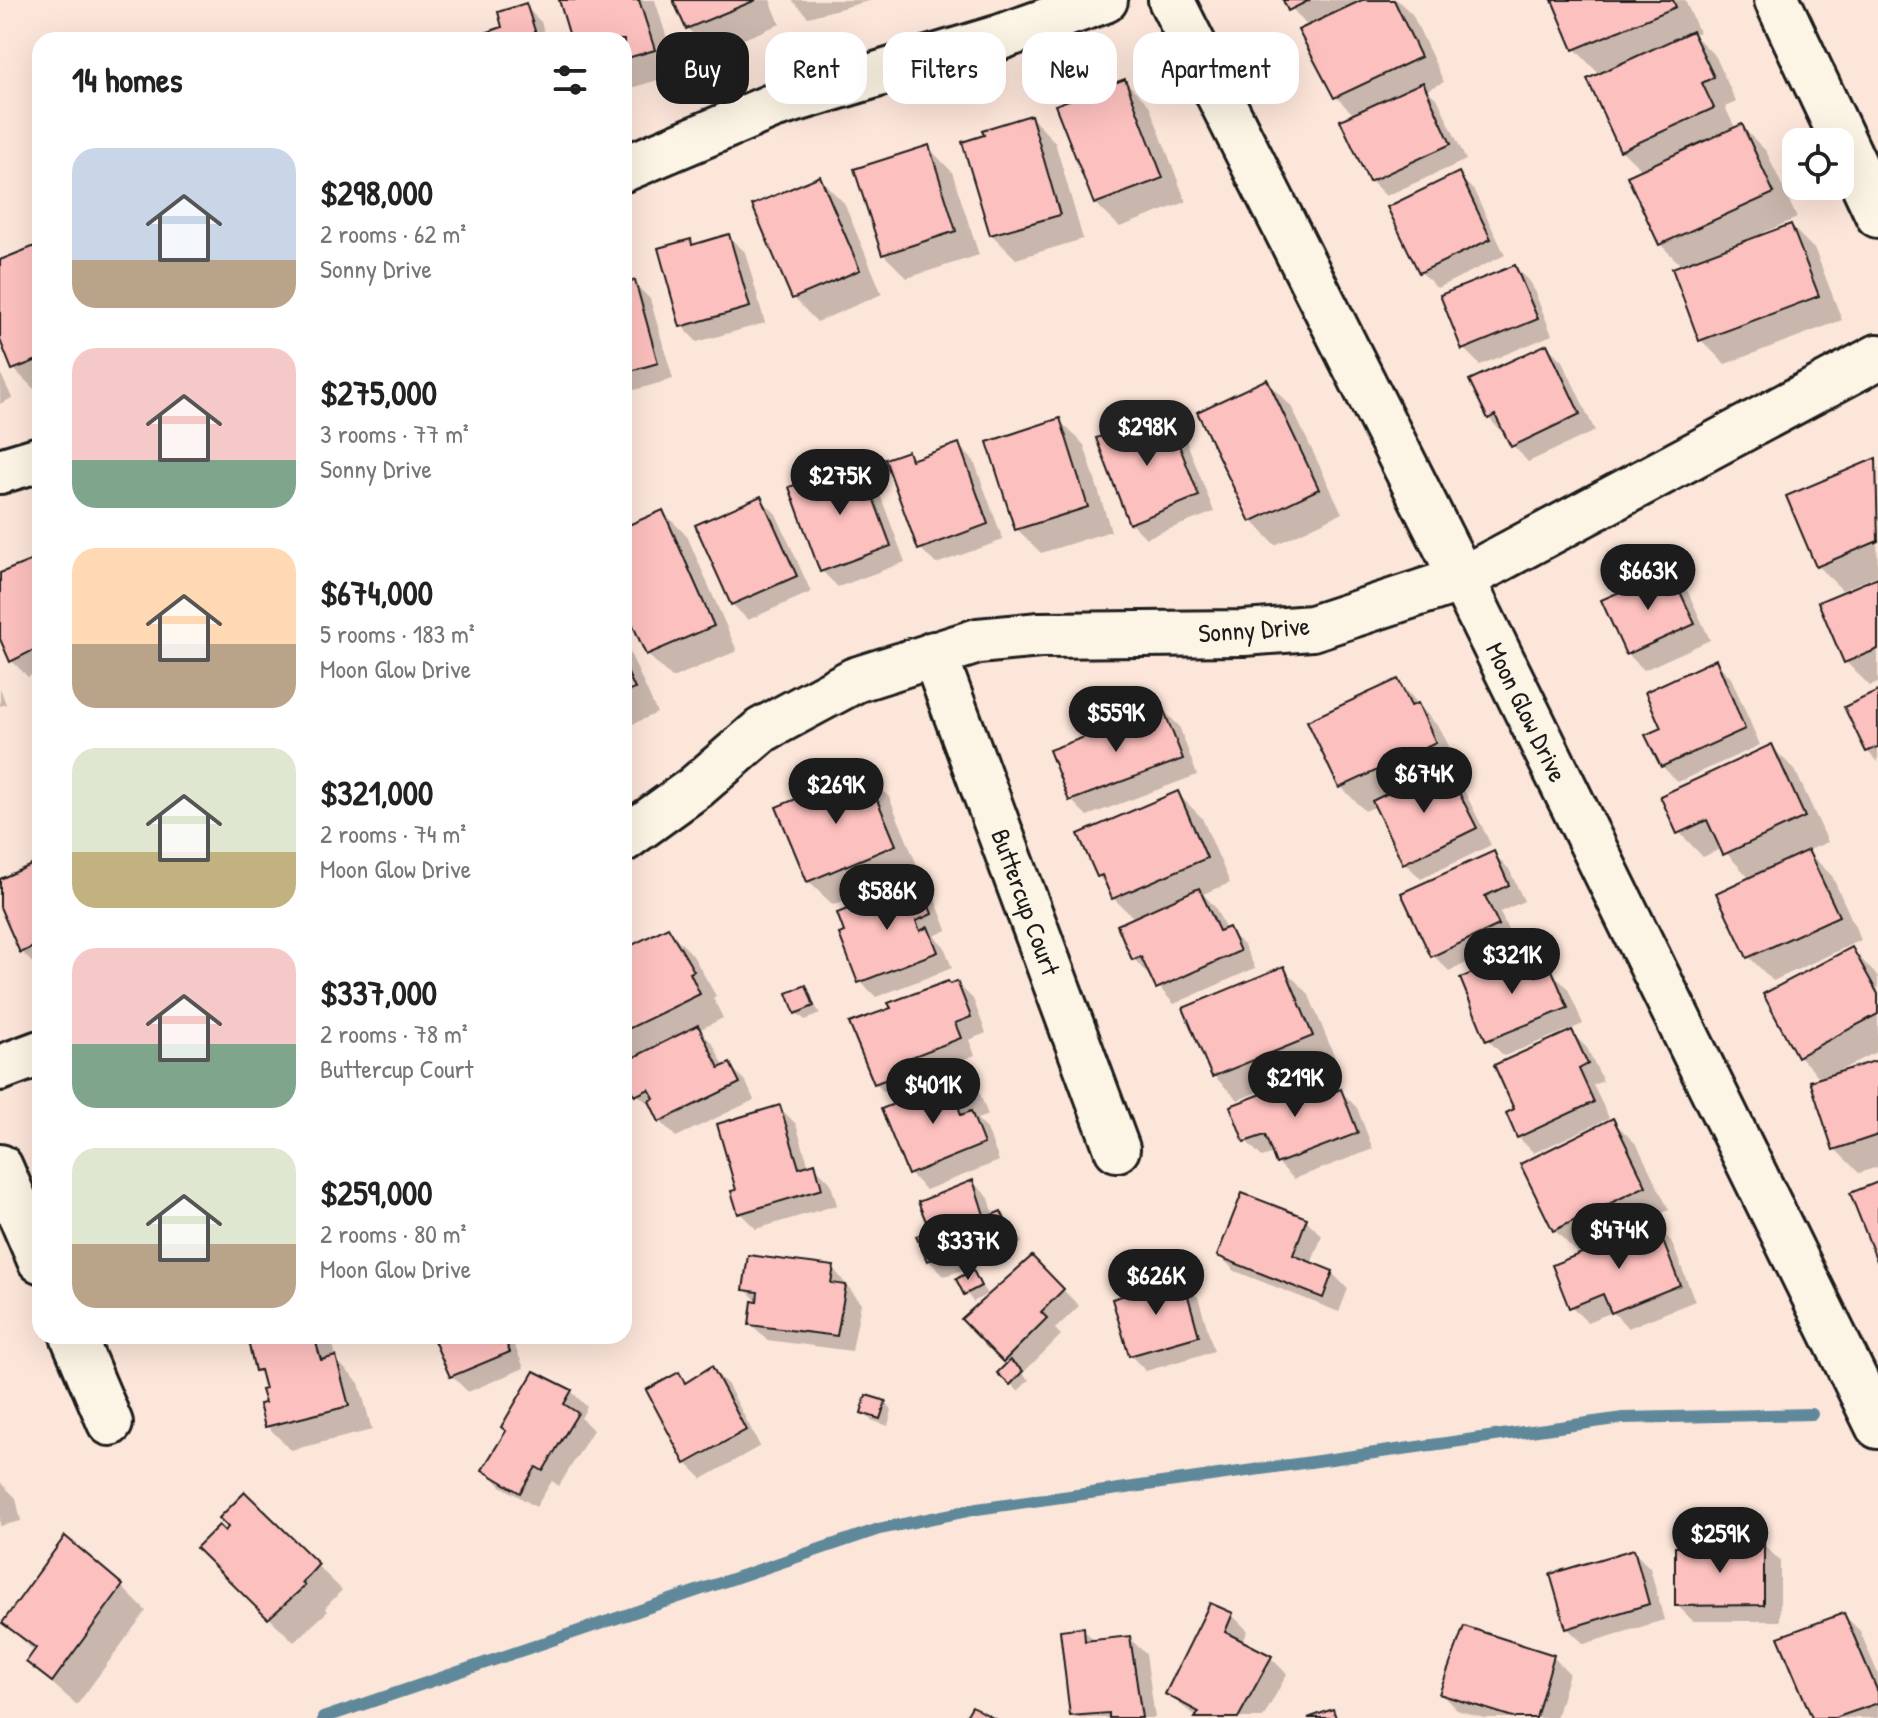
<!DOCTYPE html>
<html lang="en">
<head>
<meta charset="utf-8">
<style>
  :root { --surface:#fff; --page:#f2f2f2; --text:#222; --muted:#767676; --accent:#1c1c1c }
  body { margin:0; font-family:"Patrick Hand",sans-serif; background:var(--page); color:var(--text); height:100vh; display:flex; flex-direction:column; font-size:30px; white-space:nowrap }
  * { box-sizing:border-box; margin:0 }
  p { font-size:26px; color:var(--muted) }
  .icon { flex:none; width:44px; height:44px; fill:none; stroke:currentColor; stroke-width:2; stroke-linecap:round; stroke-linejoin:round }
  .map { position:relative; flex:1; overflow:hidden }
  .side { position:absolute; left:32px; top:32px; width:600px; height:1312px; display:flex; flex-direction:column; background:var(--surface); border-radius:24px; box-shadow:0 8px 32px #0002 }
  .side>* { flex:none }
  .banner { position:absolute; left:656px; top:32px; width:760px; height:72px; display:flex; gap:16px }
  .buttons { position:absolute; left:1782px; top:128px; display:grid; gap:16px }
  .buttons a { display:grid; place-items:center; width:72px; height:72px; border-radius:16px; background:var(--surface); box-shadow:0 8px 32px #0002; font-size:40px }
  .price { position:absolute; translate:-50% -68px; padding:0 18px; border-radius:28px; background:var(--accent); color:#fff; font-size:26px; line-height:52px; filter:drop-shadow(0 2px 4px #0008) }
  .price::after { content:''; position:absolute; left:50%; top:48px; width:24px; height:18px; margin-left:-12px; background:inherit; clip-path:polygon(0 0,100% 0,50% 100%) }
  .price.on { background:#222; color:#fff }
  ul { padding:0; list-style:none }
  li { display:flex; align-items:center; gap:24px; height:200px; padding:0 40px }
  li span { display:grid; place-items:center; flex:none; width:224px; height:160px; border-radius:24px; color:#555 }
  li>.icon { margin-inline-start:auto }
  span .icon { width:96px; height:96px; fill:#fffc; stroke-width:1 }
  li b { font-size:34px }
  h2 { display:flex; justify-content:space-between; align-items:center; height:96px; padding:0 40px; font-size:34px }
  .pill { padding:0 28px; border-radius:24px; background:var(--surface); box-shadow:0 8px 32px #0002; font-size:28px; line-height:72px }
  .pill.on { background:var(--accent); color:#fff }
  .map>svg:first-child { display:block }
  .shadow { fill:#0003 }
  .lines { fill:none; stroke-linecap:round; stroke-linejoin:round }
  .stream { stroke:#5f899a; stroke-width:12 }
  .building { fill:#fcc0be; stroke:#1c1c1c; stroke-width:2 }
  .minor-casing { stroke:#1c1c1c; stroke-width:50 }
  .tertiary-casing { stroke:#1c1c1c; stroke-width:50 }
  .minor { stroke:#fcf5e5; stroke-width:44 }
  .tertiary { stroke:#fcf5e5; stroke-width:44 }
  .labels { text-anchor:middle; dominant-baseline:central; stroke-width:7; stroke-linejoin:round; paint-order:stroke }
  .street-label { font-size:26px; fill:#1c1c1c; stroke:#fcf5e5 }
</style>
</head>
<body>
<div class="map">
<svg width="1878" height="1718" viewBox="0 0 1878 1718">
  <rect width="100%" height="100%" fill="#fce5d9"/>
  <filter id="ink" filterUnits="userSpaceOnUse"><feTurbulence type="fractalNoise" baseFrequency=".0125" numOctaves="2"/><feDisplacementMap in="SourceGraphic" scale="16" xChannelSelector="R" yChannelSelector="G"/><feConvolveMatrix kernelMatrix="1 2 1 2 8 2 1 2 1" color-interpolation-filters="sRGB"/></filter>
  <g filter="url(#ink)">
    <!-- shadow -->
    <g class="shadow">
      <polygon points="561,0 655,0 678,74 624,90 624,40 574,40"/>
      <polygon points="676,0 770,0 780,24 712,52 687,28"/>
      <polygon points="792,0 872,0 808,17"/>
      <polygon points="1285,0 1397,0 1412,14 1444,82 1427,90 1438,100 1466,160 1386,196 1370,180 1355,116 1336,97 1301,31 1308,27"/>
      <polygon points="1554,0 1685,0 1699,32 1693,34 1716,57 1736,102 1725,107 1736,130 1742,127 1766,151 1797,218 1762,233 1763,236 1791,226 1815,250 1842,320 1725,364 1701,340 1682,266 1660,244 1643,171 1621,150 1600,75 1575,49"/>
      <polygon points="525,6 541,22 547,40 467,40 505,28"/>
      <polygon points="428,36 432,40 416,40"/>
      <polygon points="1125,81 1149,105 1186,202 1120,227 1095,203"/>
      <polygon points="1031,117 1055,142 1083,239 1016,259 991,234"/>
      <polygon points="928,147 952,172 979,255 907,278 883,254"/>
      <polygon points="1458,175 1474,191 1505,255 1437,288 1421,272 1390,208"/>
      <polygon points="820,179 844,203 882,294 817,322 793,297"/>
      <polygon points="728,236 745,252 765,323 697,342 681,325 690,242 695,246"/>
      <polygon points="40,246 40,392 38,393 14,369 0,335 0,262"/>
      <polygon points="1515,267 1531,283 1552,335 1480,365 1464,349"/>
      <polygon points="634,283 650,299 673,379 624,393 624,285"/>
      <polygon points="1547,346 1563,362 1595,431 1528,462 1489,418"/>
      <polygon points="0,372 12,398 0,404"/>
      <polygon points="1267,382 1291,406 1342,513 1275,545 1251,520"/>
      <polygon points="1166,414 1182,430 1214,512 1146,538 1130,522"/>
      <polygon points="1059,420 1084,445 1111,531 1041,553 1017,529"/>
      <polygon points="958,445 974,461 1003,540 936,564 920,548 907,453 916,461"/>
      <polygon points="1875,460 1878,575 1842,590 1818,566"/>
      <polygon points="859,465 875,481 905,562 838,587 822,571"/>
      <polygon points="760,498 776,514 811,592 748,620 732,604"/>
      <polygon points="663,512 687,536 737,651 672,678 647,654 624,600 624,529"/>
      <polygon points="40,559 40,671 28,677 12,661 0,634 0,576"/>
      <polygon points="1670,572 1686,588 1710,640 1644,670 1628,654"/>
      <polygon points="1878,579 1878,683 1870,686 1846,662"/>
      <polygon points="624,640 657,713 624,728"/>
      <polygon points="1716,662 1731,678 1760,745 1678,782 1662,766"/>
      <polygon points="1398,681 1441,730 1459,767 1449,772 1461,784 1491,845 1421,879 1405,863 1377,806 1365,811 1341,787"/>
      <polygon points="0,688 6,704 0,706"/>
      <polygon points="1878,693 1878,762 1867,751"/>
      <polygon points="1163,710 1179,726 1197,775 1087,816 1071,800"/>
      <polygon points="1771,746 1795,770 1828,842 1807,851 1832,876 1861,940 1773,981 1749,957 1719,894 1750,879 1722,848 1703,857 1679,832"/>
      <polygon points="865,773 889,797 919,870 833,905 808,881"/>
      <polygon points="1178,794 1202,818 1230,883 1203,894 1215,907 1226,930 1244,945 1255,968 1174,1004 1134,959 1135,919 1113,898 1099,876"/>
      <polygon points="1493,853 1509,869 1524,901 1500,912 1513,942 1449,971 1433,955"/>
      <polygon points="40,863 40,967 38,968 22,952 0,902 0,881"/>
      <polygon points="919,883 935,899 947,930 934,936 944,946 952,968 876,997 860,981"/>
      <polygon points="668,930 692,954 716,996 713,998 723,1018 699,1030 713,1044 725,1068 730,1066 746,1082 754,1100 676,1137 660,1121 655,1109 637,1094 624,1069 624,1064 633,1060 624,1051 624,951"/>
      <polygon points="1852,949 1878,977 1878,1051 1837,1072 1878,1062 1878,1167 1859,1173 1835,1149 1822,1080 1799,1056"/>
      <polygon points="1525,953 1544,975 1552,972 1568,989 1583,1024 1569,1030 1587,1048 1603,1081 1593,1085 1609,1118 1534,1153 1518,1137 1517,1110 1570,1033 1568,1030 1504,1056 1488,1040"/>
      <polygon points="1283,969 1308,993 1336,1060 1238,1100 1214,1076 1186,1009"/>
      <polygon points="957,983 973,999 986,1033 969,1040 975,1055 911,1079 915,1090 891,1099 875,1083 951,986"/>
      <polygon points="805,988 820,1014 805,1020 797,1013"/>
      <polygon points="1313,1077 1330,1095 1341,1091 1357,1108 1373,1149 1294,1179 1278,1163 1274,1153 1262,1157 1246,1141"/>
      <polygon points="964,1078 980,1094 988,1115 977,1119 987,1129 999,1161 926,1190 910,1174"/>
      <polygon points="780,1108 796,1124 809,1167 814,1166 830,1182 837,1205 756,1229 740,1213 738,1191"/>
      <polygon points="1613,1121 1637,1145 1669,1210 1595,1246 1596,1249 1655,1225 1671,1241 1695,1301 1628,1328 1613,1312 1587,1322 1571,1306 1580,1255 1554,1230"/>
      <polygon points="973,1182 989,1198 994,1216 1001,1214 1017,1230 1022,1243 1007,1249 1009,1253 998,1259 944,1276 928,1260 933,1232"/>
      <polygon points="1306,1220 1322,1236 1311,1264 1332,1273 1348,1289 1339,1312 1235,1271 1219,1255"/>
      <polygon points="1032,1258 1079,1306 1055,1329 1061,1335 1022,1374 1029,1380 1018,1391 1000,1373 1009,1364 964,1319"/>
      <polygon points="833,1268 861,1303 852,1351 767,1340 751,1324 760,1304 745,1289"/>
      <polygon points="972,1272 987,1294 973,1302 958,1280"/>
      <polygon points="1182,1281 1198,1297 1214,1351 1146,1371 1130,1355"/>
      <polygon points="249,1336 324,1336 333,1344 337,1361 359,1383 372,1430 291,1450 267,1426 267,1390 263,1376 257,1370"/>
      <polygon points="435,1336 506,1336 514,1344 524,1368 468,1392 452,1376"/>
      <polygon points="712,1369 728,1385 760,1446 702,1479 686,1463 679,1374 688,1384"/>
      <polygon points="571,1391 587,1407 581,1418 593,1430 559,1486 552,1481 536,1507 501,1486 485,1470"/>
      <polygon points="885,1402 892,1410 888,1426 871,1420 863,1412"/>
      <polygon points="0,1482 16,1498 21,1521 0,1526"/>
      <polygon points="245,1494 342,1590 325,1608 328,1611 294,1642 198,1548 225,1533"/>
      <polygon points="1764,1545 1780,1561 1780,1621 1693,1621 1677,1605"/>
      <polygon points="1634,1552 1650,1568 1664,1620 1584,1644 1567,1628"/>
      <polygon points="122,1587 146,1611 77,1705 28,1662 35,1652 5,1623"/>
      <polygon points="1232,1615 1248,1631 1242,1643 1271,1658 1287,1674 1263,1718 1198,1718 1167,1694"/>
      <polygon points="1844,1615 1860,1631 1878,1674 1878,1718 1814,1718"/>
      <polygon points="1083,1629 1096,1642 1129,1638 1146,1654 1155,1718 1075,1718 1072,1715"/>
      <polygon points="1553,1657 1569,1673 1556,1718 1484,1718 1457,1710 1441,1694"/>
    </g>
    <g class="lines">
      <!-- stream -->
      <polyline class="stream" points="323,1718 879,1529 977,1509 1623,1418 1812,1414"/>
    </g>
    <!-- building -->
    <g class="building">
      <polygon points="559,0 639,0 655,50 624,59 624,40 571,40"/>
      <polygon points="673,0 756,0 686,29"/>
      <polygon points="1283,0 1310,0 1288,11"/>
      <polygon points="1362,0 1394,0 1421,57 1334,98 1298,30"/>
      <polygon points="1552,0 1673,0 1676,7 1573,50"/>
      <polygon points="526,3 538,40 465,40 502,27 498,12"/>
      <polygon points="1692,31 1714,77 1702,83 1714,108 1620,151 1587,79"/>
      <polygon points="1125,79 1163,178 1094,204 1055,105"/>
      <polygon points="1423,82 1451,144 1369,182 1340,120"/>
      <polygon points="1031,115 1060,215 990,235 962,142 984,135 982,130"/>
      <polygon points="1742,124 1774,193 1659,245 1627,176"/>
      <polygon points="929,145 956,231 882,255 854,169"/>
      <polygon points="1459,172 1491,239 1419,273 1387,207"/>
      <polygon points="820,176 860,270 792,299 752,205"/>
      <polygon points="1791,224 1819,296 1699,341 1672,268"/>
      <polygon points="729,234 750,307 680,327 658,248 691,239 692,245"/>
      <polygon points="40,244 40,359 12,370 0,340 0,260"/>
      <polygon points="1515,265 1538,319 1462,350 1440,295"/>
      <polygon points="635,280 658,363 624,373 624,283"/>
      <polygon points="1547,344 1580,414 1511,447 1495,415 1488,419 1469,380"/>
      <polygon points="1267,379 1319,489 1250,522 1197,412"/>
      <polygon points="1166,412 1199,496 1129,524 1096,438"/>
      <polygon points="1060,418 1088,507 1015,530 987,442"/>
      <polygon points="959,443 988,524 918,550 885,459 908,451 911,460"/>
      <polygon points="1876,458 1878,541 1816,567 1786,496"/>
      <polygon points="860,462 891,546 820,572 789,487"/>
      <polygon points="761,496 797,576 731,605 695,525"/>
      <polygon points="663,510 714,626 646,655 624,605 624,527"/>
      <polygon points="40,557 40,647 10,662 0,639 0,573"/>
      <polygon points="1670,570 1695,624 1626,655 1601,600"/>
      <polygon points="1878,577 1878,649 1844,663 1818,602"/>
      <polygon points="1716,659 1745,729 1661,767 1645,735 1661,728 1645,692"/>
      <polygon points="624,665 635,689 624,693"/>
      <polygon points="1398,679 1411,706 1418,703 1436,743 1339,788 1307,721"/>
      <polygon points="1878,691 1878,747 1866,752 1844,707"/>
      <polygon points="1163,708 1183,759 1069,801 1049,750"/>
      <polygon points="1772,744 1805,817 1723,855 1707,820 1677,834 1660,796"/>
      <polygon points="1445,765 1477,828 1403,864 1372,801"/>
      <polygon points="865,771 896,845 807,882 776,807"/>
      <polygon points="1178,791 1207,858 1112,899 1102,875 1097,877 1078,834"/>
      <polygon points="1808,850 1839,916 1747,958 1716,893"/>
      <polygon points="1494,851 1509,885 1485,896 1499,925 1431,957 1401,893"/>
      <polygon points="40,861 40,944 20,953 0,907 0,879"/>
      <polygon points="919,881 932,914 916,921 920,931 928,927 938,952 858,983 839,934 844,932 837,913"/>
      <polygon points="1199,888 1219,931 1229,927 1240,951 1156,989 1141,957 1132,960 1117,925"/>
      <polygon points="668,927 694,971 690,973 700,994 624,1031 624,949"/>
      <polygon points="1852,947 1878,994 1878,1014 1797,1057 1763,994"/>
      <polygon points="1526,951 1536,976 1552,970 1568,1008 1486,1041 1460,978"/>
      <polygon points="1284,966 1313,1036 1212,1077 1183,1008"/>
      <polygon points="948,981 950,984 957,981 971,1017 955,1023 961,1038 896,1063 901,1074 874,1084 849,1023 891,1008 888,1003"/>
      <polygon points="806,985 814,1006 795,1014 787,993"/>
      <polygon points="698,1025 719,1068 730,1063 740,1083 659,1122 649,1101 654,1098 649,1089 635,1096 624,1073 624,1062"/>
      <polygon points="1572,1030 1588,1064 1579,1069 1594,1102 1517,1138 1506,1113 1514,1109 1494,1065"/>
      <polygon points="1878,1060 1878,1135 1833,1150 1810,1081"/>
      <polygon points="1314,1074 1322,1096 1341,1089 1358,1133 1276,1164 1265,1135 1244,1142 1230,1106"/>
      <polygon points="964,1076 974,1099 958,1105 961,1115 971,1111 984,1144 908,1175 881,1109"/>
      <polygon points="780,1105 799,1168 815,1163 822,1189 738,1214 731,1191 736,1190 717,1124"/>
      <polygon points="1613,1118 1646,1186 1553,1231 1520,1164"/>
      <polygon points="973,1180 985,1218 1001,1211 1008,1226 992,1233 994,1236 982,1243 927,1261 916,1236 930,1231 918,1202"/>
      <polygon points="1878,1182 1878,1261 1877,1261 1850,1193"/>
      <polygon points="1242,1193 1307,1218 1293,1255 1333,1271 1323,1298 1217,1256"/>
      <polygon points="1656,1223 1680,1285 1611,1313 1603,1294 1569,1308 1552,1265"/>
      <polygon points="748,1255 834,1266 831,1283 846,1285 837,1336 749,1325 752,1301 757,1302 758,1292 743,1290"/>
      <polygon points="1032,1256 1064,1289 1041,1312 1047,1318 1003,1362 961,1319"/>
      <polygon points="973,1270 981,1286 964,1295 956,1279"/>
      <polygon points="1183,1278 1199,1336 1129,1356 1112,1299"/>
      <polygon points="247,1336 314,1336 321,1360 336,1356 349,1406 265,1427 259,1404 265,1403 261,1390 265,1389 260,1370 255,1371"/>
      <polygon points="432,1336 503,1336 510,1352 450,1377"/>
      <polygon points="1010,1360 1023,1371 1010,1385 997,1373"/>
      <polygon points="712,1366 746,1430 685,1464 646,1390 679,1372 685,1383"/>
      <polygon points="534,1371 572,1390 564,1404 578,1413 543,1471 536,1467 520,1493 482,1470 506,1431 501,1427"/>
      <polygon points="866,1395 886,1401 880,1419 861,1413"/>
      <polygon points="245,1492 319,1564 302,1583 305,1586 268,1619 196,1548 219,1525 225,1531 228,1527 219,1518"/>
      <polygon points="65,1536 123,1585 52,1682 26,1662 36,1648 2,1623"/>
      <polygon points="1764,1543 1764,1605 1675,1606 1675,1547"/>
      <polygon points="1634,1549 1649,1604 1566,1629 1550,1574"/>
      <polygon points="1210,1603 1233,1613 1225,1632 1272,1656 1238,1718 1195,1718 1199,1712 1165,1694"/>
      <polygon points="1844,1613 1878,1692 1878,1703 1835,1718 1812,1718 1778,1637"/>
      <polygon points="1464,1626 1554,1655 1536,1718 1516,1718 1439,1694"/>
      <polygon points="1084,1627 1085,1641 1130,1636 1142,1718 1109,1718 1109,1713 1070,1716 1060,1630"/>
      <polygon points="972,1706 993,1718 965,1718"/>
      <polygon points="1333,1709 1336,1718 1308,1718"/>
    </g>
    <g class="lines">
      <defs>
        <g id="minor">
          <polyline points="1171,0 1462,579 1878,1426"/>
          <polyline points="1777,0 1878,215"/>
          <polyline points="624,169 773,106 998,38 1105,0"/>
          <polyline points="0,471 40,459"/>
          <polyline points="934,654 1117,1149"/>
          <polyline points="0,1167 40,1260"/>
          <polyline points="73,1336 110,1423"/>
        </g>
        <g id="tertiary">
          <polyline points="624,839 696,787 762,730 855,680 978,641 1040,635 1244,633 1312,628 1462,579 1878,357"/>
          <polyline points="0,1068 40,1053"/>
        </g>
      </defs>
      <!-- minor casing -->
      <use href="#minor" class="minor-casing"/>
      <!-- tertiary casing -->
      <use href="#tertiary" class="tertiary-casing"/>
      <!-- minor -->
      <use href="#minor" class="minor"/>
      <!-- tertiary -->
      <use href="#tertiary" class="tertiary"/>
    </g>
  </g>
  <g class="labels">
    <!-- street labels -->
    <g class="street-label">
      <text transform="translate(1254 629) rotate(-4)">Sonny Drive</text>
      <text transform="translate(1527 712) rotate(64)">Moon Glow Drive</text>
      <text transform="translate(1026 902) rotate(70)">Buttercup Court</text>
    </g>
  </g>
</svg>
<div class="buttons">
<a><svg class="icon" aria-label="locate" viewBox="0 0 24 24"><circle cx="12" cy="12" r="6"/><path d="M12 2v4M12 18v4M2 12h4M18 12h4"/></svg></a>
</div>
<b class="price on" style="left:1147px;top:468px">$298K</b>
<b class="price" style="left:840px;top:517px">$275K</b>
<b class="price" style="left:1648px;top:612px">$663K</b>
<b class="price" style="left:1116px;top:754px">$559K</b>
<b class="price" style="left:1424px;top:815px">$674K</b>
<b class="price" style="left:836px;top:826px">$269K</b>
<b class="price" style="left:887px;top:932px">$586K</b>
<b class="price" style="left:1512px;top:996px">$321K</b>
<b class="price" style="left:1295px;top:1119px">$219K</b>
<b class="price" style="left:933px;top:1126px">$401K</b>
<b class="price" style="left:1619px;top:1271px">$474K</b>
<b class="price" style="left:968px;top:1282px">$337K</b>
<b class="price" style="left:1156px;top:1317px">$626K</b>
<b class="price" style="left:1720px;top:1575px">$259K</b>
<div class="banner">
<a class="pill on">Buy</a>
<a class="pill">Rent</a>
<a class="pill">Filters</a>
<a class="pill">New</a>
<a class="pill">Apartment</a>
</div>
<section class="side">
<h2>14 homes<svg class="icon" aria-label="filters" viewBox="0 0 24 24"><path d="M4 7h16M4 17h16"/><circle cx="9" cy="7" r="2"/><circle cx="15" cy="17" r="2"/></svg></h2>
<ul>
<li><span style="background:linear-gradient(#c9d6e8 70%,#b9a48a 0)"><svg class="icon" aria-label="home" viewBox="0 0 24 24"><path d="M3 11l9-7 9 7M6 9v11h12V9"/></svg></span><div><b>$298,000</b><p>2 rooms · 62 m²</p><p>Sonny Drive</p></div></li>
<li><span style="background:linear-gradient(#f6c9c9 70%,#7fa58c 0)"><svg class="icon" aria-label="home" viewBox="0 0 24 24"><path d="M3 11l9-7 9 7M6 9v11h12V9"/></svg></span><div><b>$275,000</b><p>3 rooms · 77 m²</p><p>Sonny Drive</p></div></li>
<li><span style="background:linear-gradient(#ffd9b3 60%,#b9a48a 0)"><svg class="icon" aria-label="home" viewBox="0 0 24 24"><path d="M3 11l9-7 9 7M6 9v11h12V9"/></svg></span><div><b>$674,000</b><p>5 rooms · 183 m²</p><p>Moon Glow Drive</p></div></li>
<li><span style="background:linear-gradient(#dfe7d0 65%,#c2b280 0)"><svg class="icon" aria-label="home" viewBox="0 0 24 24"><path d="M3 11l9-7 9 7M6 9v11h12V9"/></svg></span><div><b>$321,000</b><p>2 rooms · 74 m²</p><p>Moon Glow Drive</p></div></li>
<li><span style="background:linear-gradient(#f6c9c9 60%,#7fa58c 0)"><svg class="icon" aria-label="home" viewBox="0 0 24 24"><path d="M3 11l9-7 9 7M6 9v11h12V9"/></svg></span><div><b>$337,000</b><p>2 rooms · 78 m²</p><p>Buttercup Court</p></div></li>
<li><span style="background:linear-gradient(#dfe7d0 60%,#b9a48a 0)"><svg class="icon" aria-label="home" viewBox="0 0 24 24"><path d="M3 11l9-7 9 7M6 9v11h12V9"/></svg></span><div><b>$259,000</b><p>2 rooms · 80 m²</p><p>Moon Glow Drive</p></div></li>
</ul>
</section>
</div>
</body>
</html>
